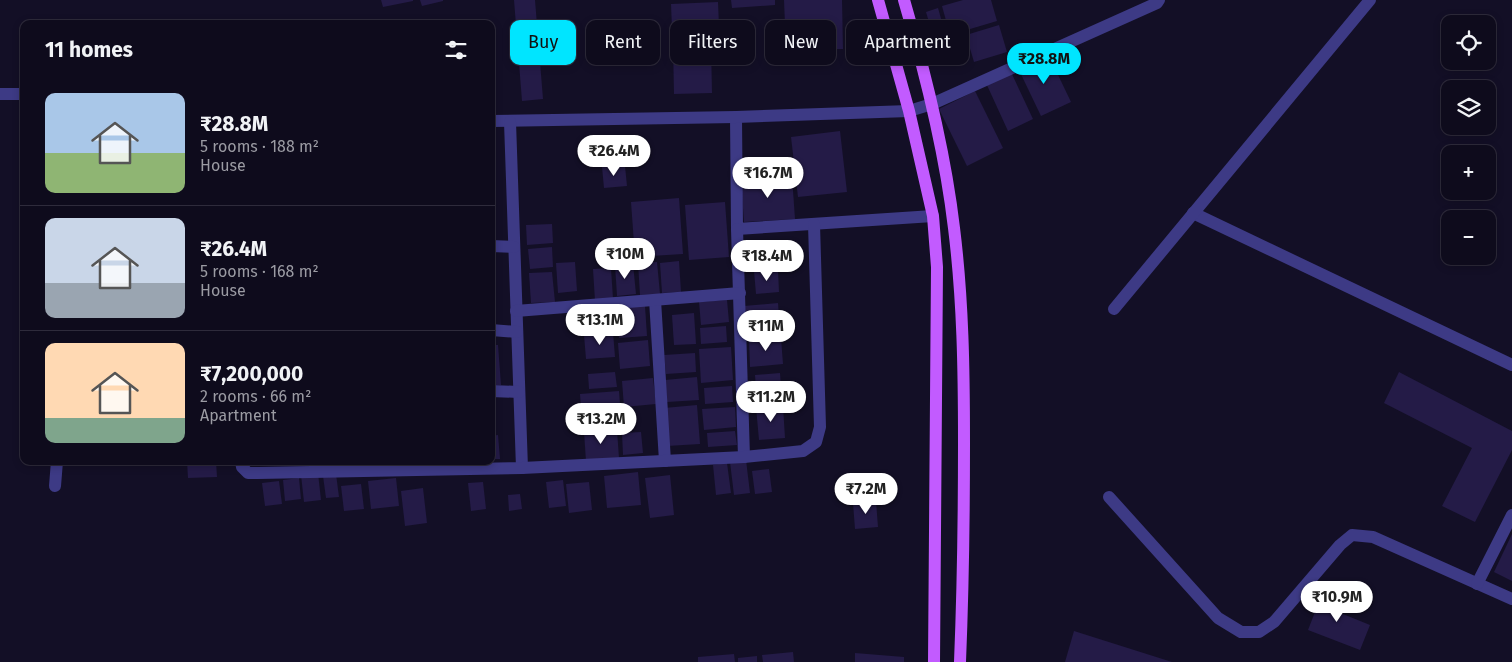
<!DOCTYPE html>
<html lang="en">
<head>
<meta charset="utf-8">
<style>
  :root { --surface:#0e0b1c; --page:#1c1929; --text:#f1f3f6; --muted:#9b9ba3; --line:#2e2b3b; --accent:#00e5ff }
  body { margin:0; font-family:"Fira Sans",sans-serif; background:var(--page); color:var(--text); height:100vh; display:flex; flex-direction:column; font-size:19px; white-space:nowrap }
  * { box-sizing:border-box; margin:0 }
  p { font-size:16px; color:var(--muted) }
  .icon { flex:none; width:28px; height:28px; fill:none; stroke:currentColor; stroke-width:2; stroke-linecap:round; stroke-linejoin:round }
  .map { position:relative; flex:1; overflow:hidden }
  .side { position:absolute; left:20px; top:20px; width:475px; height:445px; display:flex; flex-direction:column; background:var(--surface); border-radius:10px; box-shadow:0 2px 8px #0003,0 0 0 1px var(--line) }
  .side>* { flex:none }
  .top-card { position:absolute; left:510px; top:20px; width:475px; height:45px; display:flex; gap:10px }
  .fabs { position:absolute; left:1441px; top:15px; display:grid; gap:10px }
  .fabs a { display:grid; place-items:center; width:55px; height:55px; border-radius:10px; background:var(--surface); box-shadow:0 2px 8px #0003,0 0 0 1px var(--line); font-size:25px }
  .price { position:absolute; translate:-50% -42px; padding:0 11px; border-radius:18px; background:#fff; color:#222; font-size:16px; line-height:32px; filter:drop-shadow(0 1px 2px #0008) }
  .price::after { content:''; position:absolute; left:50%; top:30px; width:15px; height:11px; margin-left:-8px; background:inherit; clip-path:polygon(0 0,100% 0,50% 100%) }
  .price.on { background:var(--accent); color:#111 }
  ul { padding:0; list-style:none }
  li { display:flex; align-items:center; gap:15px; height:125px; padding:0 25px }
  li+li { border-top:1px solid var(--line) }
  li span { display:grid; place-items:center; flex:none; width:140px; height:100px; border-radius:10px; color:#555 }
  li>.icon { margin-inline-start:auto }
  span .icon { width:60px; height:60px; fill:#fffc; stroke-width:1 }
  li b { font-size:21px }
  h2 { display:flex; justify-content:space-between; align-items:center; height:60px; padding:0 25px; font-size:21px }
  .tag { padding:0 18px; border-radius:10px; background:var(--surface); box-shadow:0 2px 8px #0003,0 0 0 1px var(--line); font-size:18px; line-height:45px }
  .tag.on { background:var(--accent); color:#111 }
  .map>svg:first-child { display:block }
  .building { fill:#241b47 }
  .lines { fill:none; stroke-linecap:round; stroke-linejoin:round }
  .minor { stroke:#3d3a85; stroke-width:12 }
  .major { stroke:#c25bff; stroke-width:12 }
</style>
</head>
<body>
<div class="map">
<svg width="1512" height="662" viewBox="0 0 1512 662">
  <rect width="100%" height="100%" fill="#130f26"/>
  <!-- building -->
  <g class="building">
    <polygon points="381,0 413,0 413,1 383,7"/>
    <polygon points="420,0 443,0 443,1 422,6"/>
    <polygon points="514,0 535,0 543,99 522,101"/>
    <polygon points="731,0 775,0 775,5 732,8"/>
    <polygon points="784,0 842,0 843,49 786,50"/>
    <polygon points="963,0 991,0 997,21 950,35 942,6"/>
    <polygon points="718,2 719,26 672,29 671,4"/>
    <polygon points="938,8 947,40 935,43 926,12"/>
    <polygon points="999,25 1007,52 974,62 966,35"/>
    <polygon points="673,45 711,45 712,93 674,94"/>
    <polygon points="1048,54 1071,102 1041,116 1018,68"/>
    <polygon points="1011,72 1033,119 1008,131 986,83"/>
    <polygon points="975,91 1003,148 967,166 939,109"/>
    <polygon points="840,131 847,192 798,197 791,137"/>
    <polygon points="625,166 627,186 604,188 602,167"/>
    <polygon points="491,174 493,174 496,218 491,218"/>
    <polygon points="792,176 795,219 744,222 741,179"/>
    <polygon points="679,198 683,254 635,257 631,202"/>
    <polygon points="725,202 729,257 689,260 685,205"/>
    <polygon points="552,224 553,243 527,245 526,225"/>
    <polygon points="552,247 553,267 530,269 528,249"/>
    <polygon points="776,250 777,266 757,268 756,252"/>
    <polygon points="679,261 681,292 662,293 660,263"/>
    <polygon points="575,262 577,291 558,293 556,263"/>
    <polygon points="657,262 660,294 640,295 638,263"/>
    <polygon points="633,264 636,294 617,296 615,265"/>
    <polygon points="611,268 613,299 595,301 593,269"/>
    <polygon points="778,270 779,292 756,294 754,271"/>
    <polygon points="552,272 555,302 531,303 529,273"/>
    <polygon points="727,300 729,322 701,325 699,302"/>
    <polygon points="778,303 780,328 746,331 744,306"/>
    <polygon points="645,306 647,336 619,338 616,308"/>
    <polygon points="694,313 696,344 674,345 672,315"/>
    <polygon points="726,326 727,342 701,344 700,328"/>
    <polygon points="613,332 615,357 586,359 584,335"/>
    <polygon points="781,338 783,364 750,367 749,340"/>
    <polygon points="648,340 650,366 620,369 618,343"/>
    <polygon points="491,345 498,345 501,385 491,385"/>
    <polygon points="731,347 733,380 701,383 699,349"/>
    <polygon points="695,353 696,372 666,374 664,355"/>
    <polygon points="615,372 617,387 589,389 588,374"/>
    <polygon points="1399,372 1512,431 1512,450 1475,522 1442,506 1472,448 1384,403"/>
    <polygon points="780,373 782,401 757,402 755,375"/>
    <polygon points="697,377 699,400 667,402 665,380"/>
    <polygon points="653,378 656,404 624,407 622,381"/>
    <polygon points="732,386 733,402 705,404 704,388"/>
    <polygon points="619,391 621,418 582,421 580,394"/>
    <polygon points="697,405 700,444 667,446 664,408"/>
    <polygon points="783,406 785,438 759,440 756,407"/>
    <polygon points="735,407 736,427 704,430 702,409"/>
    <polygon points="617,430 619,458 586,461 584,432"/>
    <polygon points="735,431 737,445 708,447 707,433"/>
    <polygon points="641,432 643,453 623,455 622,433"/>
    <polygon points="498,435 500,459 491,459 491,436"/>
    <polygon points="746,460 750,493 734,495 730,462"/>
    <polygon points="187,461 216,461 217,477 188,478"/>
    <polygon points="727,463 731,493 716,495 713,465"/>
    <polygon points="769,469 772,492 755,494 752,471"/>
    <polygon points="638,472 641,505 607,508 604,476"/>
    <polygon points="318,473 321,500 304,502 301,475"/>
    <polygon points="336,474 339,497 326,498 323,476"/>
    <polygon points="670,475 674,515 650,518 645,478"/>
    <polygon points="299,478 301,499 285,501 283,480"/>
    <polygon points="396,478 399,506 371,509 368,481"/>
    <polygon points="563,480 566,506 549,508 546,482"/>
    <polygon points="279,481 282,504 265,506 262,483"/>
    <polygon points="483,482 486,509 471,511 468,483"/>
    <polygon points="589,482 592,510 569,513 566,484"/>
    <polygon points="361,484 364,509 344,511 341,486"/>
    <polygon points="423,488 427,523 405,526 401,491"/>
    <polygon points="520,494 522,509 509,511 508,495"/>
    <polygon points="876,501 878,527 855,529 853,503"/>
    <polygon points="1512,534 1512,581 1494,572"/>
    <polygon points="1324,589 1339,595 1333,610 1370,625 1360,650 1308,630"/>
    <polygon points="1074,631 1172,662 1065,662"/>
    <polygon points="793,652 794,662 763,662 762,655"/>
    <polygon points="855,653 904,657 904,662 855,662"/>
    <polygon points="734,654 735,662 698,662 698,657"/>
    <polygon points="757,656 757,662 738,662 738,658"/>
  </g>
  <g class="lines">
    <!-- minor -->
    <g class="minor">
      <polyline points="0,94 24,94"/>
      <polyline points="736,117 737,229 933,216"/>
      <polyline points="491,121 736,117 909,111 932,104 1157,3 1159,0"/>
      <polyline points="510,122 522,468"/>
      <polyline points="1193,213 1512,365"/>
      <polyline points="737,229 744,457"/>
      <polyline points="491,246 514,247"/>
      <polyline points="655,300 665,461"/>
      <polyline points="1114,309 1370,0"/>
      <polyline points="516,311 740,293"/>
      <polyline points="491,330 517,332"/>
      <polyline points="491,391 519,392"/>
      <polyline points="241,461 242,467 248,473 258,473 522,468 744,457 803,451 816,442 820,427 814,224"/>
      <polyline points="55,486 57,461"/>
      <polyline points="1109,497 1218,618 1241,632 1259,632 1274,622 1340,545 1352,535 1373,537 1512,599"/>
      <polyline points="1477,584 1512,515"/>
    </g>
    <!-- major -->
    <g class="major">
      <polyline points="878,0 909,111 933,216 937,267 934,662"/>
      <path d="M 904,0 C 926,75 945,151 954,228 C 963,300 964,371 964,443 C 964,516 963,589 960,662"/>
    </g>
  </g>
</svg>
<div class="fabs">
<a><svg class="icon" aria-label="locate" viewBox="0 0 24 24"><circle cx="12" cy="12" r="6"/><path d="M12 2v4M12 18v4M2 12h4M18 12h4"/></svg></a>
<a><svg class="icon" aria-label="layers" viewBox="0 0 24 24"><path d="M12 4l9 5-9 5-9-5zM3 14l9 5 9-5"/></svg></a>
<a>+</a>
<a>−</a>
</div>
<b class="price on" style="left:1044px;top:85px">₹28.8M</b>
<b class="price" style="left:614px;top:177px">₹26.4M</b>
<b class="price" style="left:768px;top:199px">₹16.7M</b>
<b class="price" style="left:625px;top:280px">₹10M</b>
<b class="price" style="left:767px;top:282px">₹18.4M</b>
<b class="price" style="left:600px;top:346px">₹13.1M</b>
<b class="price" style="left:766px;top:352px">₹11M</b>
<b class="price" style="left:771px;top:423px">₹11.2M</b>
<b class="price" style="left:601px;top:445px">₹13.2M</b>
<b class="price" style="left:866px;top:515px">₹7.2M</b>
<b class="price" style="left:1337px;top:623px">₹10.9M</b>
<div class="top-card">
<a class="tag on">Buy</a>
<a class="tag">Rent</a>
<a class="tag">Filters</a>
<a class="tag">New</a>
<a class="tag">Apartment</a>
</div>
<section class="side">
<h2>11 homes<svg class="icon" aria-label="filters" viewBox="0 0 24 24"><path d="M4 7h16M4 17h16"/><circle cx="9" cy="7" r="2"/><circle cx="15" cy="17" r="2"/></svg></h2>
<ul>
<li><span style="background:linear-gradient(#a9c7e8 60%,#8fb573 0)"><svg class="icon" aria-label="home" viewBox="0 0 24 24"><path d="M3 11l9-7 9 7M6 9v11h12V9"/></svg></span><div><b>₹28.8M</b><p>5 rooms · 188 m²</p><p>House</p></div></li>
<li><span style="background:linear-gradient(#c9d6e8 65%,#9aa5b1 0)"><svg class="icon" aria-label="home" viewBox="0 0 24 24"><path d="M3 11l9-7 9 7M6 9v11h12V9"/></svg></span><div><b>₹26.4M</b><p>5 rooms · 168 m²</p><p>House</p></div></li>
<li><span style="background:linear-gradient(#ffd9b3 75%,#7fa58c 0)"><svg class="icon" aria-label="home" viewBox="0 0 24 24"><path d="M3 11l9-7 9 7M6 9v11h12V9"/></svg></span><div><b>₹7,200,000</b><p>2 rooms · 66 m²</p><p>Apartment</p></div></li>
</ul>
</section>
</div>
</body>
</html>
